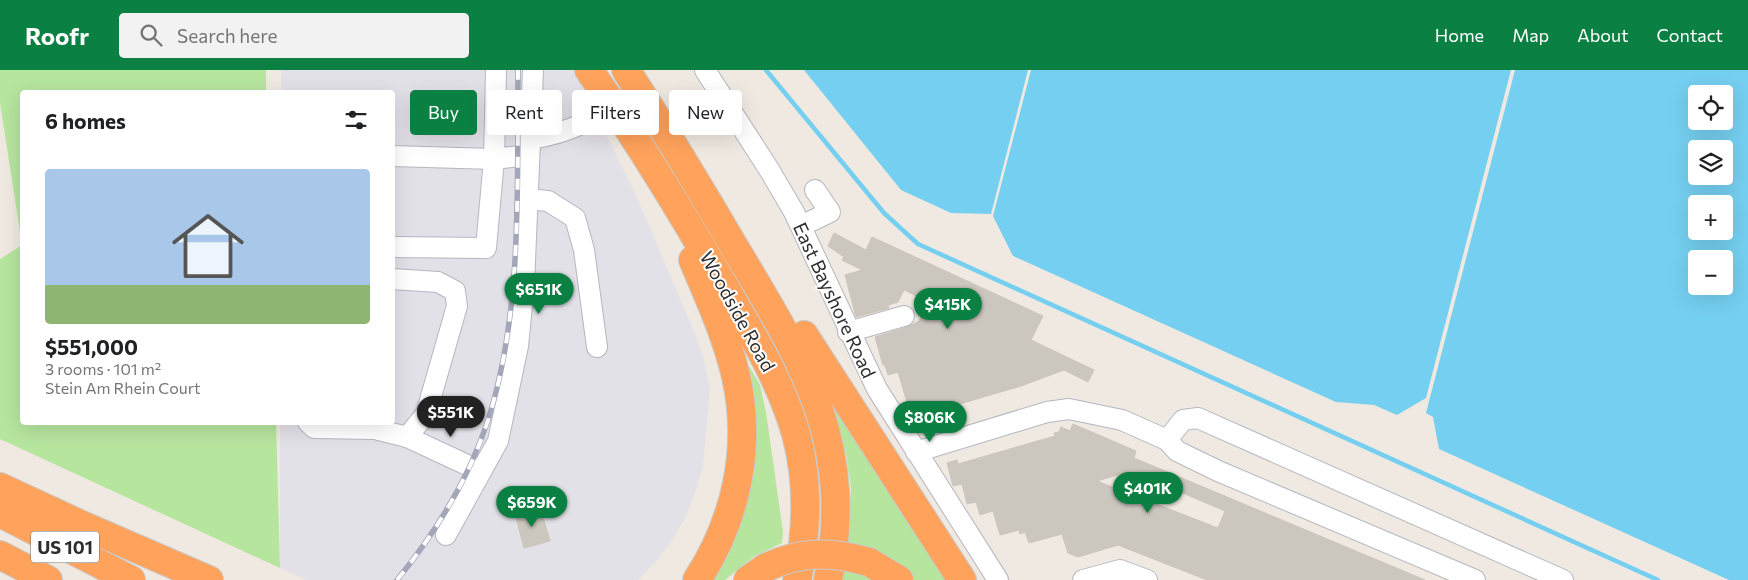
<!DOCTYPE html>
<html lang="en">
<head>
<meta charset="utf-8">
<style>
  :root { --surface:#fff; --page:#f2f2f2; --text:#202124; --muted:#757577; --line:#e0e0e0; --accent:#0b8043 }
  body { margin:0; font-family:Commissioner,sans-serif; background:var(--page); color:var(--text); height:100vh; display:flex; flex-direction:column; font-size:19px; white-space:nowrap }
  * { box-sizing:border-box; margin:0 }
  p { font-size:16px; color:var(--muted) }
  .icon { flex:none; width:28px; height:28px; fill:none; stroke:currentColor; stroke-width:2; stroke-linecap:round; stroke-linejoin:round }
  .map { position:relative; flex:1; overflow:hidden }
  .side { position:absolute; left:20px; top:20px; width:375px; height:335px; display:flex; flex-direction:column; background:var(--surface); border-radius:5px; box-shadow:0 5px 20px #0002 }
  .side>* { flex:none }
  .hud { position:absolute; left:410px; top:20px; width:475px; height:45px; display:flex; gap:10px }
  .tools { position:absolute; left:1688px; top:15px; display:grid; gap:10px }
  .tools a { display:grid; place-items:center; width:45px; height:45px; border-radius:5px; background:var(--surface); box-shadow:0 5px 20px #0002; font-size:25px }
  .price { position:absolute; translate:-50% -42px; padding:0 11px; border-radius:18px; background:var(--accent); color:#fff; font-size:16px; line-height:32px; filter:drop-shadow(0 1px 2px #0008) }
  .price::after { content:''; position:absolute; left:50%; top:30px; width:15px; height:11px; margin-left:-8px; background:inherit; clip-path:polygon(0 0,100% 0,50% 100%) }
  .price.selected { background:#222; color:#fff }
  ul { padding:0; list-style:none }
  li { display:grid; align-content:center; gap:10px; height:265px; padding:0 25px }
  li+li { border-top:1px solid var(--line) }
  li span { display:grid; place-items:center; height:155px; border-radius:5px; color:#555 }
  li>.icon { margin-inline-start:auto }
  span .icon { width:90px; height:90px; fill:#fffc; stroke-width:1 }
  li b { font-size:21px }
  h2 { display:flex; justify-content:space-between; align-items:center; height:60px; padding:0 25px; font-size:21px }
  .tag { padding:0 18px; border-radius:5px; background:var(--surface); box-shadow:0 5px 20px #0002; font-size:18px; line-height:45px }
  .tag.selected { background:var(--accent); color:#fff }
  header { display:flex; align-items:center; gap:30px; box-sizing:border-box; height:70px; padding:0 25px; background:var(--accent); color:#fff }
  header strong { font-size:24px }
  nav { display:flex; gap:28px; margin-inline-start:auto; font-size:18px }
  .search { width:350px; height:45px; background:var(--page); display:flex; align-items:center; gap:12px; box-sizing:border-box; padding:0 18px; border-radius:5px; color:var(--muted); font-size:19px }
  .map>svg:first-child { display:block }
  .industrial { fill:#e3e1e8 }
  .green { fill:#b6e59e }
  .water { fill:#75cff0; fill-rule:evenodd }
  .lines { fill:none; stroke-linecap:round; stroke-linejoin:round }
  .stream { stroke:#75cff0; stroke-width:4.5 }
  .building { fill:#cbc7bf; stroke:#cbc5ba; fill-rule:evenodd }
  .minor-casing { stroke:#b4b7c1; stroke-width:22 }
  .highway-casing { stroke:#c9c9c9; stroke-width:30 }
  .minor { stroke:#fff; stroke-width:20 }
  .highway { stroke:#ffa35c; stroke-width:28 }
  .rail-casing { stroke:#a3a6b8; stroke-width:5.5 }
  .rail { stroke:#fff; stroke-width:4; stroke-dasharray:11; stroke-linecap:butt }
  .highway-bridge-casing { stroke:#c9c9c9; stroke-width:30; stroke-linecap:butt }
  .highway-bridge { stroke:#ffa35c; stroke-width:28 }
  .labels { text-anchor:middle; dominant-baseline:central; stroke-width:4; stroke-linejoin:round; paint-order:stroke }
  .shield { fill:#fff; stroke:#6d6d6d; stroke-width:1 }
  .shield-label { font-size:18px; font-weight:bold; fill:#2e2e2e }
  .street-label { font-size:19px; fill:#2e2e2e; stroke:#fff }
</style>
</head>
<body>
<header>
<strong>Roofr</strong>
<div class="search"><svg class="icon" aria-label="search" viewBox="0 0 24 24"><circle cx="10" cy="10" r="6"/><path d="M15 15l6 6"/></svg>Search here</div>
<nav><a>Home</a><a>Map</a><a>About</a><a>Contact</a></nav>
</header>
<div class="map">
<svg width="1748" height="510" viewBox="0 0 1748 510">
  <rect width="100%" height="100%" fill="#efe9e1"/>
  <!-- industrial -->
  <polygon class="industrial" points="281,0 574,0 635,123 696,266 704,290 710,318 703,396 695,423 686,446 673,469 657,490 638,510 306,510 280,498 280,353 392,352 392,22 281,22"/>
  <!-- green -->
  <g class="green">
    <polygon points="0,0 266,0 266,22 22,22 22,352 276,353 280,498 0,369 0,189 22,175 0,33"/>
    <polygon points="749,296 760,315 766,342 783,462 782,473 753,487 725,510 709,510 729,484 742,428 743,298"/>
    <polygon points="838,338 951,510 913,510 885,489 846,473 851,418 846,383 830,342"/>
    <polygon points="840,495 885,510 838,510"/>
  </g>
  <!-- water -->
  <g class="water">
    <polygon points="804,0 1028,0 991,144 951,143 901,120"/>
    <polygon points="1031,0 1511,0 1426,328 1397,345 1374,335 1336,332 1013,186 993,146"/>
    <path d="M 1515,0 L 1748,0 L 1748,510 L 1729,510 L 1439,379 L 1433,347 L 1426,343 ZM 1696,24 L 1724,24 L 1724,51 L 1696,51 ZM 1696,79 L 1724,79 L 1724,106 L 1696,106 ZM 1696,134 L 1724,134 L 1724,161 L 1696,161 ZM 1696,189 L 1724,189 L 1724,216 L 1696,216 Z"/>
  </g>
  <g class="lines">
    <!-- stream -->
    <polyline class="stream" points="766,0 884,143 918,174 1658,510"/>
  </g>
  <!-- building -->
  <g class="building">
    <polygon points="834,163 866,180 872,167 1043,246 1031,270 1094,300 1088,312 1064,300 1021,316 939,340 937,336 913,343 910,335 908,336 898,302 888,305 885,295 883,295 875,267 907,257 919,251 929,232 904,220 898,232 888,235 889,238 856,247 845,205 862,200 842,190 844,187 828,176"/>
    <path d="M 1073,354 L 1136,381 L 1134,388 L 1425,510 L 1207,510 L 1118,475 L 1078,487 L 1068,483 L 1062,464 L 1029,473 L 1025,462 L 1020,464 L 1019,460 L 1000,465 L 993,441 L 980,445 L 976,432 L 967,434 L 962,414 L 953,416 L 947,393 L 957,390 L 958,394 L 1055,366 L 1054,363 L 1059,362 L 1061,357 L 1070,361 ZM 1131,401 L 1225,441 L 1218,458 L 1097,411 Z"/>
    <polygon points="540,437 550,471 524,478 515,444"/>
  </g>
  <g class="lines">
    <defs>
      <g id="minor">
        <polyline points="705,0 770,101 794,142 877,319 998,510"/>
        <path d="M 530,69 C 570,64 607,43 640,22"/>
        <polyline points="392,86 494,89 529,85"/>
        <polyline points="527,129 548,131 575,148 584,180 597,277"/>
        <polyline points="801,156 830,142 815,120"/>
        <polyline points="392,177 486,178 494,89 496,0"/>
        <polyline points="392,209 438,212 455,221 457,236 426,344 407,367"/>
        <polyline points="848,262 904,246"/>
        <polyline points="308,352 314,358 375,359 407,367 480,401"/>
        <polyline points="1167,370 1183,350 1198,348 1563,510"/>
        <polyline points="916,382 1047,342 1069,339 1122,350 1167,370 1177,381 1218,401 1475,510"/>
        <polyline points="446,465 498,371 518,276 524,215 533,0"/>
        <polyline points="1083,510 1120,500 1147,510"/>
      </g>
      <g id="highway">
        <path d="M 589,0 C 639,72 684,146 727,221 C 754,268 783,315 797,368 C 809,415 807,463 797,510"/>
        <path d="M 626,0 C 664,59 700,118 735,178 C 802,290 856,373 828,510"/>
        <path d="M 693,190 C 709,228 727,267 736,307 C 752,378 736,450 697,510"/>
        <polyline points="804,265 962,510"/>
        <polyline points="0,417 82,455 209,510"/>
        <polyline points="0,443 131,510"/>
        <polyline points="0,485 48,510"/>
        <polyline points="869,492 899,510"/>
        <polyline points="748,510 765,498"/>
      </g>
    </defs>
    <!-- minor casing -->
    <use href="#minor" class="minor-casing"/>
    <!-- highway casing -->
    <use href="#highway" class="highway-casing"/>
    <!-- minor -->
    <use href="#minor" class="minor"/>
    <!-- highway -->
    <use href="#highway" class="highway"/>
    <defs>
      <path id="rail" d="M 397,510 C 436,462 469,409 488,350 C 523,242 517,112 518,0"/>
    </defs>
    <!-- rail casing -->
    <use href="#rail" class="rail-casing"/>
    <!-- rail -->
    <use href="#rail" class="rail"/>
    <defs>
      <path id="highway-bridge" d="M 765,498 C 799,481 832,481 869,492"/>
    </defs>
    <!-- highway-bridge casing -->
    <use href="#highway-bridge" class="highway-bridge-casing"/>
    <!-- highway-bridge -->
    <use href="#highway-bridge" class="highway-bridge"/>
  </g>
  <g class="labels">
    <!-- shield labels -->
    <rect class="shield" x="31" y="461.5" width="68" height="31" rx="4"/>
    <g class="shield-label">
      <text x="65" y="477">US 101</text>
    </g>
    <!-- street labels -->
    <g class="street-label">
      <text transform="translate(835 230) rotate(65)">East Bayshore Road</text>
      <text transform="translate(738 241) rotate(61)">Woodside Road</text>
    </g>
  </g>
</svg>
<div class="tools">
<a><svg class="icon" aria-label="locate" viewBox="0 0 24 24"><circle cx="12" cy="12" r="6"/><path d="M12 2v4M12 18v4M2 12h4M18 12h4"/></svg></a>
<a><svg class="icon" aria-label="layers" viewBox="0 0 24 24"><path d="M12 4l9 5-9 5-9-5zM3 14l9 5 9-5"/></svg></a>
<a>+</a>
<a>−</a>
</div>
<b class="price" style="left:539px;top:245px">$651K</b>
<b class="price" style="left:948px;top:260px">$415K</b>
<b class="price selected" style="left:451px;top:368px">$551K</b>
<b class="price" style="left:930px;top:373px">$806K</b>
<b class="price" style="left:1148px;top:444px">$401K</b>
<b class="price" style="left:532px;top:458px">$659K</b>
<div class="hud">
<a class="tag selected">Buy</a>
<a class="tag">Rent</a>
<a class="tag">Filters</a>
<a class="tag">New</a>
</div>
<section class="side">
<h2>6 homes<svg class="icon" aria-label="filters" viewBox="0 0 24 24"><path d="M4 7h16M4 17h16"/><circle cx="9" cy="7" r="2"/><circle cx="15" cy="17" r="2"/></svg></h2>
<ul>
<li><span style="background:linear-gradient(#a9c7e8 75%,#8fb573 0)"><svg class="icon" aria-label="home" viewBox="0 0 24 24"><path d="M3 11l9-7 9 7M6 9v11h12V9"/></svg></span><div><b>$551,000</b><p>3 rooms · 101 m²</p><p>Stein Am Rhein Court</p></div></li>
</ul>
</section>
</div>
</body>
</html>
